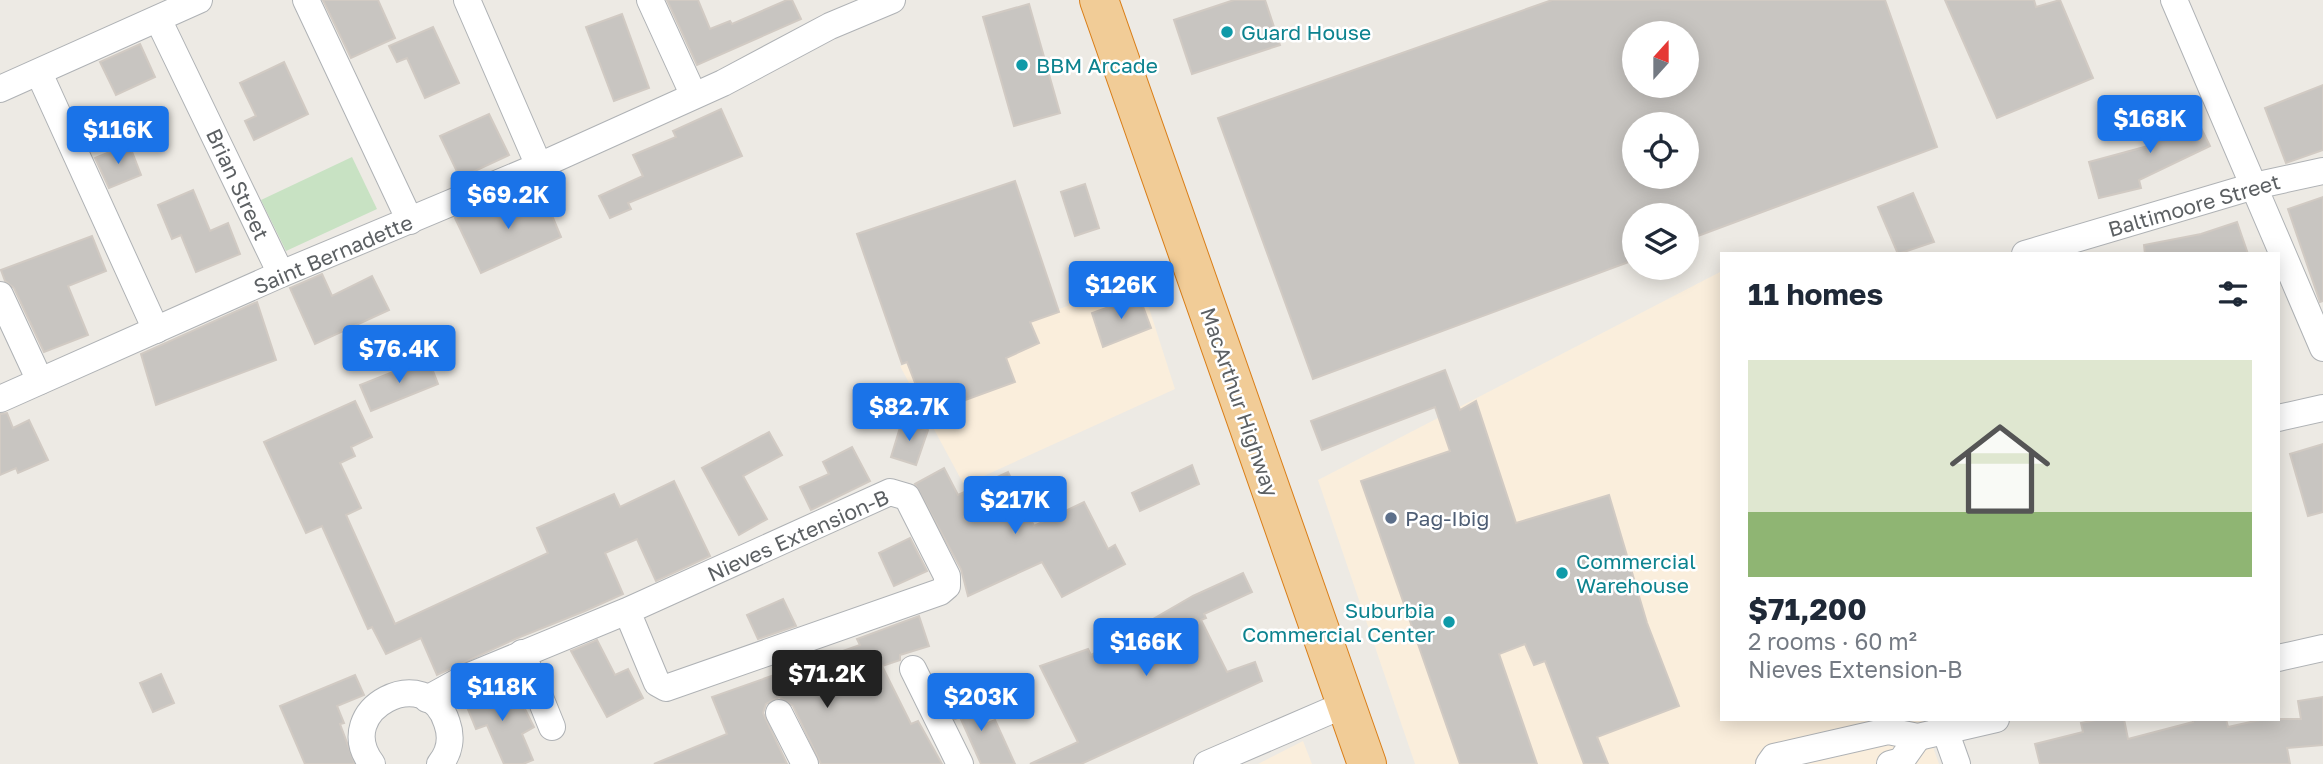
<!DOCTYPE html>
<html lang="en">
<head>
<meta charset="utf-8">
<style>
  :root { --surface:#fff; --page:#f6f6f7; --text:#1f2937; --muted:#747a83; --line:#e0e1e3; --accent:#1a73e8 }
  body { margin:0; font-family:"Golos Text",sans-serif; background:var(--page); color:var(--text); height:100vh; display:flex; flex-direction:column; font-size:26px; white-space:nowrap }
  * { box-sizing:border-box; margin:0 }
  p { font-size:23px; color:var(--muted) }
  .icon { flex:none; width:38px; height:38px; fill:none; stroke:currentColor; stroke-width:2; stroke-linecap:round; stroke-linejoin:round }
  .map { position:relative; flex:1; overflow:hidden }
  .panel { position:absolute; left:1720px; top:252px; width:560px; height:469px; display:flex; flex-direction:column; background:var(--surface); border-radius:0px; box-shadow:0 4px 18px #0003 }
  .panel>* { flex:none }
  .needle { width:46px; rotate:21deg }
  .fabs { position:absolute; left:1622px; top:21px; display:grid; gap:14px }
  .fabs a { display:grid; place-items:center; width:77px; height:77px; border-radius:50%; background:var(--surface); box-shadow:0 4px 18px #0003; font-size:35px }
  .price { position:absolute; translate:-50% -60px; padding:0 16px; border-radius:7px; background:var(--accent); color:#fff; font-size:23px; line-height:46px; filter:drop-shadow(0 2px 4px #0008) }
  .price::after { content:''; position:absolute; left:50%; top:42px; width:21px; height:16px; margin-left:-10px; background:inherit; clip-path:polygon(0 0,100% 0,50% 100%) }
  .price.current { background:#222; color:#fff }
  ul { padding:0; list-style:none }
  li { display:grid; align-content:center; gap:14px; height:371px; padding:0 28px }
  li+li { border-top:2px solid var(--line) }
  li span { display:grid; place-items:center; height:217px; border-radius:0px; color:#555 }
  li>.icon { margin-inline-start:auto }
  span .icon { width:126px; height:126px; fill:#fffc; stroke-width:1 }
  li b { font-size:30px }
  h2 { display:flex; justify-content:space-between; align-items:center; height:84px; padding:0 28px; font-size:30px }
  .map>svg:first-child { display:block }
  .commercial { fill:#faeedc }
  .green { fill:#c8e2c3 }
  .building { fill:#c8c5c1; stroke:#d1cac3; stroke-width:2; fill-rule:evenodd }
  .lines { fill:none; stroke-linecap:round; stroke-linejoin:round }
  .street-casing { stroke:#afb2b5; stroke-width:28 }
  .highway-casing { stroke:#d97e18; stroke-width:40 }
  .street { stroke:#fff; stroke-width:26 }
  .highway { stroke:#f1cc97; stroke-width:38 }
  .culture-dot { fill:#0f9aa8; stroke:#fff; stroke-width:2.5 }
  .service-dot { fill:#5c6f8a; stroke:#fff; stroke-width:2.5 }
  .labels { text-anchor:middle; dominant-baseline:central; stroke-width:5; stroke-linejoin:round; paint-order:stroke }
  .culture-label { font-size:21px; fill:#0d838f; stroke:#fff; text-anchor:start }
  .street-label { font-size:21px; fill:#5c6063; stroke:#fff }
  .service-label { font-size:21px; fill:#4e5e75; stroke:#fff; text-anchor:start }
</style>
</head>
<body>
<div class="map">
<svg width="2323" height="764" viewBox="0 0 2323 764">
  <rect width="100%" height="100%" fill="#edeae4"/>
  <!-- commercial -->
  <g class="commercial">
    <polygon points="1722,271 1722,719 1923,719 1939,764 1415,764 1318,480"/>
    <polygon points="1140,280 1175,389 964,485 900,366"/>
    <polygon points="1303,741 1312,764 1258,764"/>
  </g>
  <!-- green -->
  <polygon class="green" points="352,157 377,209 286,251 261,200"/>
  <!-- building -->
  <g class="building">
    <polygon points="323,0 378,0 395,38 351,58"/>
    <polygon points="667,0 698,0 710,29 730,21 732,24 787,0 792,0 801,19 697,65"/>
    <polygon points="1234,0 1265,0 1280,45 1192,74 1174,20"/>
    <path d="M 1552,0 L 1885,0 L 1937,147 L 1687,240 L 1687,215 L 1634,215 L 1634,260 L 1313,379 L 1218,118 ZM 1634,33 L 1687,33 L 1687,86 L 1634,86 ZM 1634,124 L 1687,124 L 1687,177 L 1634,177 Z"/>
    <polygon points="1945,0 2034,0 2036,7 2060,0 2093,78 1997,118"/>
    <polygon points="1029,4 1060,113 1014,126 983,17"/>
    <polygon points="622,14 649,88 614,101 586,27"/>
    <polygon points="433,27 459,83 425,98 407,58 397,62 389,46"/>
    <polygon points="140,44 155,77 116,95 100,62"/>
    <polygon points="284,62 308,114 254,140 245,121 256,116 240,83"/>
    <polygon points="2323,85 2323,150 2286,163 2265,108"/>
    <polygon points="2191,108 2210,146 2139,180 2141,188 2099,198 2089,162 2148,146 2141,132"/>
    <polygon points="721,109 742,156 628,203 631,209 610,218 599,196 643,176 633,155 676,137 673,131"/>
    <polygon points="489,114 509,155 460,178 440,136"/>
    <polygon points="129,144 141,175 109,188 95,158"/>
    <polygon points="1015,181 1059,312 1030,322 1039,343 1006,358 1015,382 927,414 907,362 902,364 857,234"/>
    <polygon points="1085,184 1099,228 1075,236 1061,192"/>
    <polygon points="193,190 210,231 228,223 240,254 196,272 181,235 172,239 158,205"/>
    <polygon points="1913,193 1934,242 1898,254 1878,207"/>
    <polygon points="543,194 561,237 481,273 455,218 488,204 492,212"/>
    <polygon points="2323,197 2323,301 2320,302 2288,209"/>
    <polygon points="2237,222 2248,254 2145,254 2144,245 2201,234"/>
    <polygon points="92,236 106,271 68,286 88,335 44,352 14,288 5,281 1,270"/>
    <polygon points="322,274 332,296 372,276 389,310 315,344 290,288"/>
    <polygon points="1139,296 1151,328 1103,347 1092,313"/>
    <polygon points="257,302 276,360 156,405 141,354"/>
    <polygon points="428,358 438,384 371,411 360,385"/>
    <polygon points="1445,370 1460,410 1476,401 1516,523 1609,495 1647,623 1679,706 1597,737 1608,764 1584,764 1545,661 1534,665 1525,644 1499,654 1537,764 1460,764 1361,481 1450,451 1435,407 1322,450 1311,421"/>
    <polygon points="355,401 372,437 351,447 355,456 340,463 361,508 346,515 395,624 548,553 537,528 614,494 620,507 674,481 710,556 656,581 637,539 605,553 623,594 585,611 515,639 437,675 421,638 386,654 372,627 368,629 322,526 306,533 264,442"/>
    <polygon points="7,413 13,428 29,420 48,460 18,473 16,468 0,475 0,414"/>
    <polygon points="902,421 928,430 916,465 891,457"/>
    <polygon points="769,432 782,455 743,476 767,519 739,535 702,468"/>
    <polygon points="2323,444 2323,512 2308,516 2290,454"/>
    <polygon points="852,447 870,481 811,510 800,487 829,474 823,462"/>
    <polygon points="1192,465 1199,484 1140,511 1132,493"/>
    <polygon points="944,468 958,495 1008,472 1034,526 1084,502 1108,549 1115,545 1125,564 1062,597 1042,562 968,596 961,569 915,484"/>
    <polygon points="910,538 927,571 894,586 879,553"/>
    <polygon points="1243,573 1252,592 1204,614 1206,618 1201,620 1227,672 1255,662 1262,681 1081,764 1030,764 1078,742 1040,666 1088,649 1091,655 1193,596"/>
    <polygon points="783,599 796,626 758,639 747,615"/>
    <polygon points="919,616 929,646 900,655 900,660 882,666 911,724 918,721 942,764 821,764 793,706 779,697 766,704 763,713 787,764 654,764 727,734 712,697 860,645 857,639"/>
    <polygon points="597,640 615,675 628,669 643,698 607,717 571,651"/>
    <polygon points="161,674 174,703 153,712 140,683"/>
    <polygon points="355,675 364,695 337,706 344,723 340,724 355,764 305,764 280,706"/>
    <polygon points="491,684 498,700 516,691 534,727 522,734 533,760 523,764 504,764 487,725 476,729 463,697"/>
    <polygon points="971,693 983,725 995,720 1015,764 981,764 960,717 955,719 947,703"/>
    <polygon points="2323,697 2323,745 2287,748 2290,764 2040,764 2035,744 2083,732 2081,723 2101,719 2124,719 2128,739 2193,722 2192,719 2226,719 2228,727 2264,719 2301,719 2298,701"/>
  </g>
  <g class="lines">
    <defs>
      <g id="street">
        <polyline points="306,0 410,221"/>
        <polyline points="467,0 539,166"/>
        <polyline points="650,0 693,94"/>
        <polyline points="2174,0 2323,348"/>
        <polyline points="158,19 281,274"/>
        <polyline points="39,73 156,330"/>
        <polyline points="0,89 199,0"/>
        <polyline points="2025,254 2254,186 2323,171"/>
        <polyline points="0,295 40,381"/>
        <polyline points="0,399 281,274 539,166 723,83 830,26 892,0"/>
        <polyline points="2278,418 2323,408"/>
        <polyline points="522,653 552,727"/>
        <polyline points="2278,658 2323,648"/>
        <polyline points="913,669 960,764"/>
        <polyline points="427,699 467,677 627,611 890,492 907,497 947,576 947,586 940,592 666,688 657,683 627,611"/>
        <polyline points="779,713 805,764"/>
        <polyline points="1941,719 1957,764"/>
        <path d="M 372,764 C 330,709 428,660 447,723 C 452,737 450,752 440,764"/>
        <polyline points="1207,764 1346,704"/>
        <polyline points="1769,764 1774,757 1888,731 1918,737 1996,719"/>
        <polyline points="1890,764 1901,761 1918,737"/>
      </g>
      <polyline id="highway" points="1099,0 1367,764"/>
    </defs>
    <!-- street casing -->
    <use href="#street" class="street-casing"/>
    <!-- highway casing -->
    <use href="#highway" class="highway-casing"/>
    <!-- street -->
    <use href="#street" class="street"/>
    <!-- highway -->
    <use href="#highway" class="highway"/>
  </g>
  <!-- markers -->
  <g class="culture-dot">
    <circle cx="1227" cy="32" r="7"/>
    <circle cx="1022" cy="65" r="7"/>
    <circle cx="1562" cy="573" r="7"/>
    <circle cx="1449" cy="622" r="7"/>
  </g>
  <circle class="service-dot" cx="1391" cy="518" r="7"/>
  <g class="labels">
    <!-- culture labels -->
    <g class="culture-label">
      <text x="1241" y="32">Guard House</text>
      <text x="1036" y="65">BBM Arcade</text>
      <text x="1576" y="561">Commercial<tspan x="1576" dy="24">Warehouse</tspan></text>
      <text x="1435" y="610" text-anchor="end">Suburbia<tspan x="1435" dy="24">Commercial Center</tspan></text>
    </g>
    <!-- street labels -->
    <g class="street-label">
      <text transform="translate(238 184) rotate(65)">Brian Street</text>
      <text transform="translate(2194 205) rotate(-16)">Baltimoore Street</text>
      <text transform="translate(333 254) rotate(-23)">Saint Bernadette</text>
      <text transform="translate(1240 402) rotate(71)">MacArthur Highway</text>
      <text transform="translate(798 535) rotate(-24)">Nieves Extension-B</text>
    </g>
    <!-- service labels -->
    <g class="service-label">
      <text x="1405" y="518">Pag-Ibig</text>
    </g>
  </g>
</svg>
<div class="fabs">
<a><svg class="needle" viewBox="-14 -14 28 28"><path d="M0-13l5 13h-10z" fill="#e53935"/><path d="M0 13l5-13h-10z" fill="#747a83"/></svg></a>
<a><svg class="icon" aria-label="locate" viewBox="0 0 24 24"><circle cx="12" cy="12" r="6"/><path d="M12 2v4M12 18v4M2 12h4M18 12h4"/></svg></a>
<a><svg class="icon" aria-label="layers" viewBox="0 0 24 24"><path d="M12 4l9 5-9 5-9-5zM3 14l9 5 9-5"/></svg></a>
</div>
<b class="price" style="left:2150px;top:155px">$168K</b>
<b class="price" style="left:118px;top:166px">$116K</b>
<b class="price" style="left:508px;top:231px">$69.2K</b>
<b class="price" style="left:1121px;top:321px">$126K</b>
<b class="price" style="left:399px;top:385px">$76.4K</b>
<b class="price" style="left:909px;top:443px">$82.7K</b>
<b class="price" style="left:1015px;top:536px">$217K</b>
<b class="price" style="left:1146px;top:678px">$166K</b>
<b class="price current" style="left:827px;top:710px">$71.2K</b>
<b class="price" style="left:502px;top:723px">$118K</b>
<b class="price" style="left:981px;top:733px">$203K</b>
<section class="panel">
<h2>11 homes<svg class="icon" aria-label="filters" viewBox="0 0 24 24"><path d="M4 7h16M4 17h16"/><circle cx="9" cy="7" r="2"/><circle cx="15" cy="17" r="2"/></svg></h2>
<ul>
<li><span style="background:linear-gradient(#dfe7d0 70%,#8fb573 0)"><svg class="icon" aria-label="home" viewBox="0 0 24 24"><path d="M3 11l9-7 9 7M6 9v11h12V9"/></svg></span><div><b>$71,200</b><p>2 rooms · 60 m²</p><p>Nieves Extension-B</p></div></li>
</ul>
</section>
</div>
</body>
</html>
